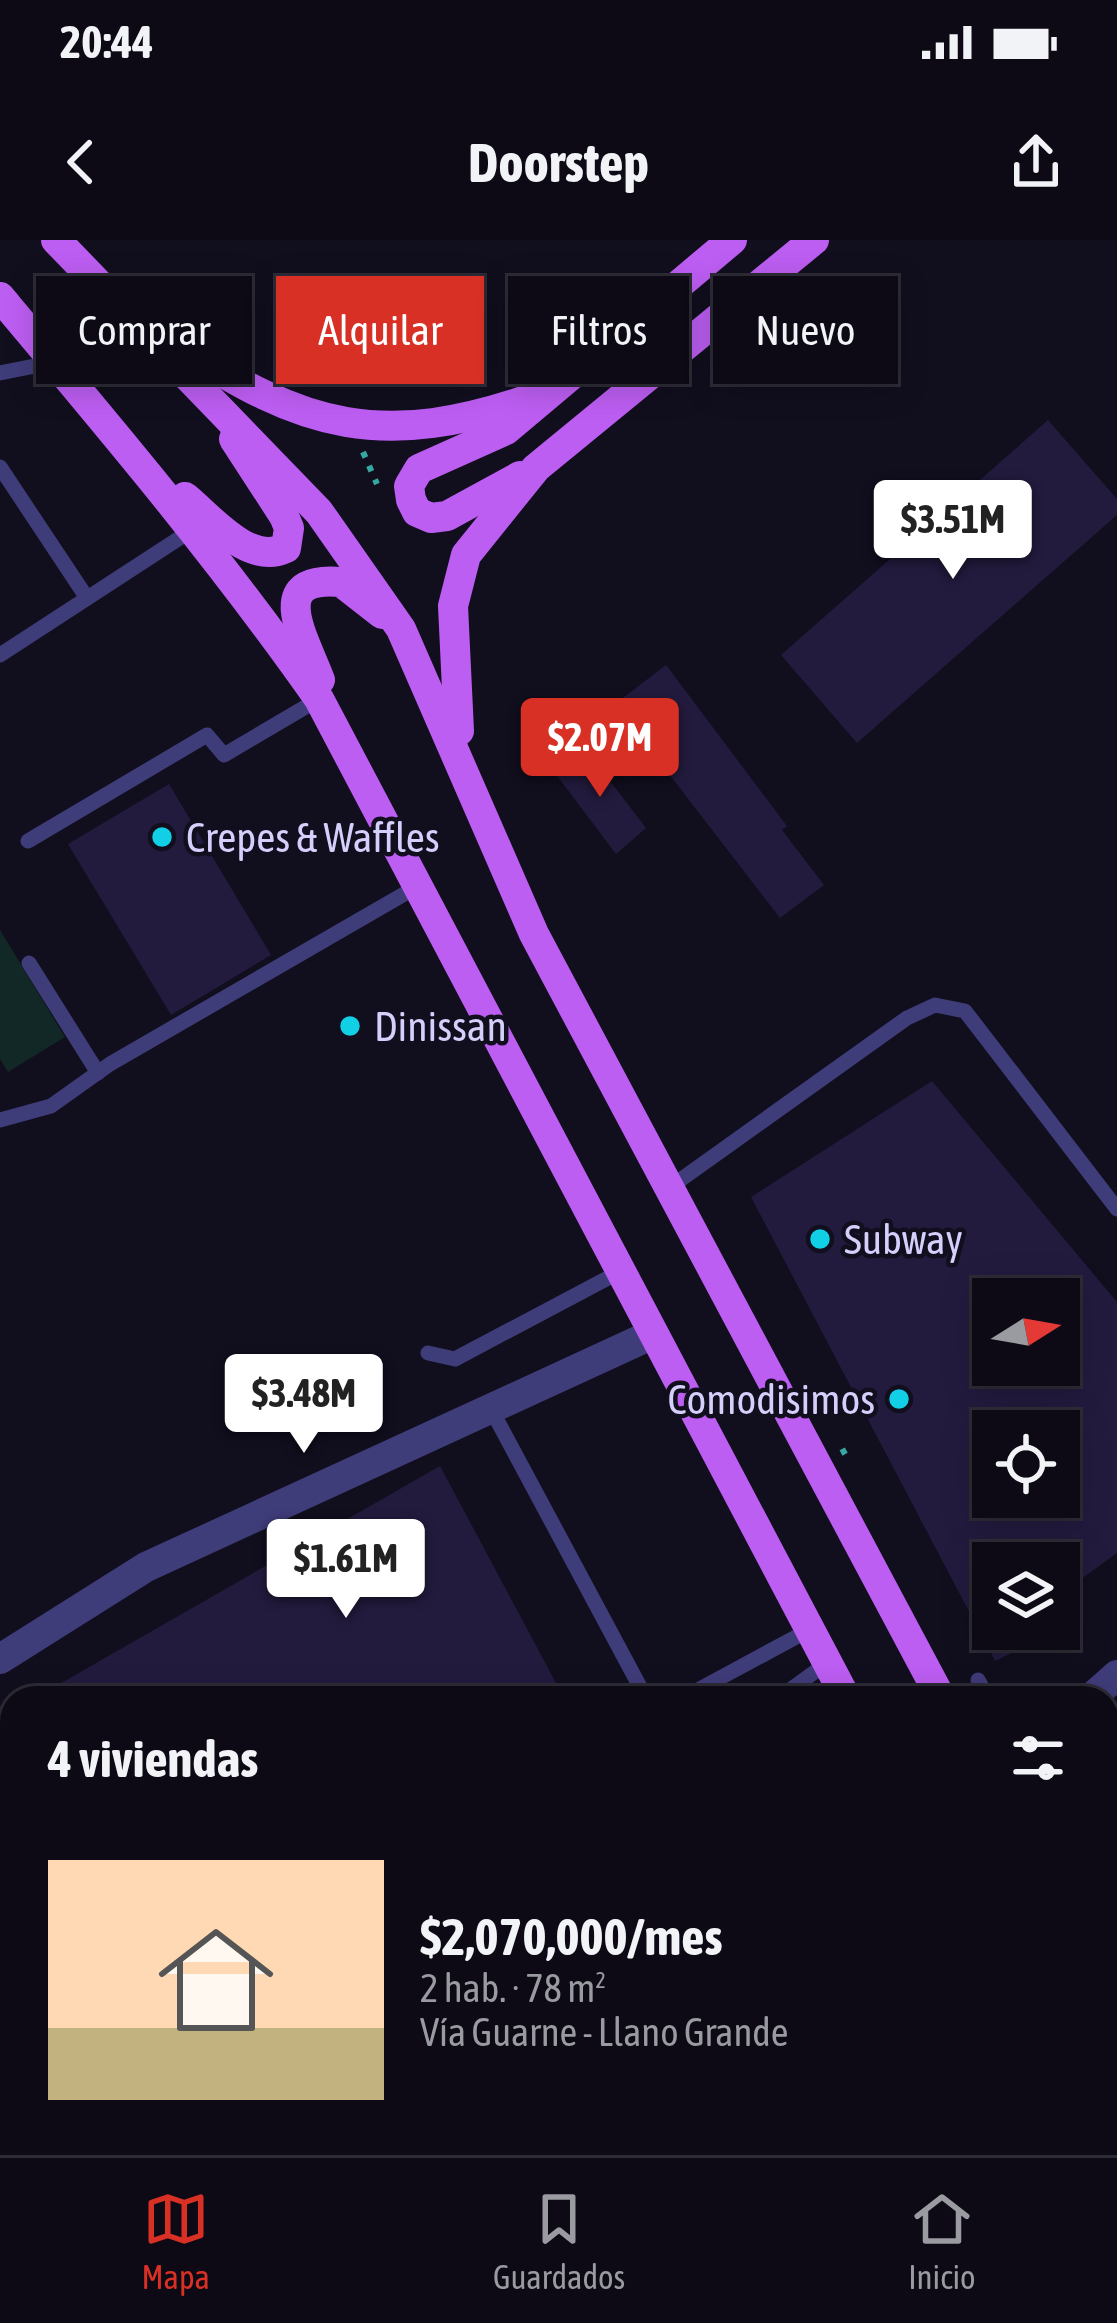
<!DOCTYPE html>
<html lang="es">
<head>
<meta charset="utf-8">
<style>
  :root { --surface:#0d0a16; --page:#1b1823; --text:#f1f3f6; --muted:#9a9aa1; --line:#2d2b35; --accent:#d93025 }
  body { margin:0; font-family:"Asap Condensed",sans-serif; background:var(--page); color:var(--text); height:100vh; display:flex; flex-direction:column; font-size:45px; white-space:nowrap }
  * { box-sizing:border-box; margin:0 }
  p { font-size:39px; color:var(--muted) }
  .icon { flex:none; width:66px; height:66px; fill:none; stroke:currentColor; stroke-width:2; stroke-linecap:round; stroke-linejoin:round }
  .map { position:relative; flex:1; overflow:hidden }
  .panel { position:absolute; left:0px; top:1446px; width:1119px; height:471px; display:flex; flex-direction:column; background:var(--surface); border-radius:36px 36px 0 0; box-shadow:0 6px 30px #0003,0 0 0 3px var(--line) }
  .panel>* { flex:none }
  .guide { position:absolute; left:36px; top:36px; width:1047px; height:108px; display:flex; gap:24px }
  .needle { width:78px; rotate:79deg }
  .controls { position:absolute; left:972px; top:1038px; display:grid; gap:24px }
  .controls a { display:grid; place-items:center; width:108px; height:108px; border-radius:0px; background:var(--surface); box-shadow:0 6px 30px #0003,0 0 0 3px var(--line); font-size:60px }
  .price { position:absolute; translate:-50% -102px; padding:0 27px; border-radius:12px; background:#fff; color:#222; font-size:39px; line-height:78px; filter:drop-shadow(0 3px 6px #0008) }
  .price::after { content:''; position:absolute; left:50%; top:72px; width:36px; height:27px; margin-left:-18px; background:inherit; clip-path:polygon(0 0,100% 0,50% 100%) }
  .price.active { background:var(--accent); color:#fff }
  ul { padding:0; list-style:none }
  li { display:flex; align-items:center; gap:36px; height:300px; padding:0 48px }
  li span { display:grid; place-items:center; flex:none; width:336px; height:240px; border-radius:0px; color:#555 }
  li>.icon { margin-inline-start:auto }
  span .icon { width:144px; height:144px; fill:#fffc; stroke-width:1 }
  li b { font-size:51px }
  h2 { display:flex; justify-content:space-between; align-items:center; height:144px; padding:0 48px; font-size:51px }
  .chip { padding:0 42px; border-radius:0px; background:var(--surface); box-shadow:0 6px 30px #0003,0 0 0 3px var(--line); font-size:42px; line-height:108px }
  .chip.active { background:var(--accent); color:#fff }
  .status { display:flex; justify-content:space-between; align-items:center; height:84px; padding:0 60px; background:var(--surface); direction:ltr }
  .status svg { height:33px; fill:currentColor }
  header { display:flex; justify-content:space-between; align-items:center; height:156px; padding:0 48px; background:var(--surface); font-size:54px; font-weight:700 }
  .menu { display:flex; justify-content:space-around; align-items:center; height:168px; border-top:3px solid var(--line); background:var(--surface); font-size:33px; color:var(--muted) }
  .menu a { display:grid; justify-items:center; gap:6px }
  .menu .active { color:var(--accent) }
  .map>svg:first-child { display:block }
  .green { fill:#112827 }
  .building { fill:#231b3e; fill-rule:evenodd }
  .lines { fill:none; stroke-linecap:round; stroke-linejoin:round }
  .path { stroke:#36a8a2; stroke-width:6; stroke-dasharray:6 9; stroke-linecap:butt }
  .service { stroke:#3f3c7a; stroke-width:15 }
  .minor { stroke:#3f3c7a; stroke-width:30 }
  .primary { stroke:#bd5ef3; stroke-width:30 }
  .poi-dot { fill:#11cfe5; stroke:#110e1e; stroke-width:4.5 }
  .labels { text-anchor:middle; dominant-baseline:central; stroke-width:9; stroke-linejoin:round; paint-order:stroke }
  .poi-label { font-size:42px; fill:#d4cffb; stroke:#110e1e; text-anchor:start }
</style>
</head>
<body>
<div class="status"><b>20:44</b><svg viewBox="0 0 49 12"><path d="M0 12V9h3v3zM5 12V6h3v6zM10 12V3h3v9zM15 12V0h3v12zM26 1h20v11H26zM47 4h2v5h-2z"/></svg></div>
<header><svg class="icon" aria-label="back" viewBox="0 0 24 24"><path d="M15 5l-7 7 7 7"/></svg>Doorstep<svg class="icon" aria-label="share" viewBox="0 0 24 24"><path d="M12 15V3M7 8l5-5 5 5M5 13v7h14v-7"/></svg></header>
<div class="map">
<svg width="1117" height="1915" viewBox="0 0 1117 1915">
  <rect width="100%" height="100%" fill="#110e1e"/>
  <!-- green -->
  <polygon class="green" points="0,690 65,797 8,832 0,819"/>
  <!-- building -->
  <g class="building">
    <polygon points="1048,180 1117,259 1117,275 857,503 781,415"/>
    <polygon points="666,425 787,586 782,590 824,645 780,678 615,464"/>
    <polygon points="584,507 646,588 616,614 552,529"/>
    <polygon points="169,544 271,715 171,775 68,604"/>
    <path d="M 932,841 L 1117,1062 L 1117,1313 L 1059,1355 L 1059,1323 L 993,1323 L 993,1389 L 1031,1389 L 1037,1401 L 995,1421 L 751,957 ZM 993,1059 L 1059,1059 L 1059,1125 L 993,1125 ZM 993,1191 L 1059,1191 L 1059,1257 L 993,1257 Z"/>
    <polygon points="440,1226 564,1458 35,1458"/>
    <polygon points="12,1471 12,1782 0,1764 0,1478"/>
  </g>
  <g class="lines">
    <!-- path -->
    <g class="path">
      <polyline points="363,212 377,244"/>
      <polyline points="841,1213 854,1206"/>
    </g>
    <!-- service -->
    <g class="service">
      <polyline points="0,133 55,122"/>
      <polyline points="0,227 87,358"/>
      <polyline points="0,415 195,288"/>
      <polyline points="28,601 207,495 224,515 319,459"/>
      <polyline points="29,723 98,833"/>
      <polyline points="0,880 51,866 110,824 418,646"/>
      <polyline points="669,948 907,778 935,765 965,771 1117,969"/>
      <polyline points="428,1113 455,1119 621,1031"/>
      <polyline points="490,1167 646,1458"/>
      <polyline points="978,1440 988,1458"/>
      <polyline points="683,1458 809,1390"/>
      <polyline points="779,1458 827,1423"/>
      <polyline points="1107,1685 1117,1704"/>
      <polyline points="0,1826 12,1836"/>
    </g>
    <!-- minor -->
    <g class="minor">
      <polyline points="0,1419 146,1327 653,1094"/>
      <polyline points="1091,1458 1117,1435"/>
    </g>
    <!-- primary -->
    <g class="primary">
      <polyline points="56,0 319,272 401,389 534,694 941,1458"/>
      <path d="M 0,57 C 111,189 220,318 319,459 L 846,1458"/>
      <path d="M 175,102 C 303,189 384,210 535,157"/>
      <polyline points="520,236 447,276 431,278 417,272 411,260 409,246 419,229 506,190 732,0"/>
      <path d="M 185,257 C 212,279 249,326 286,308 L 289,288 L 284,276 L 234,199"/>
      <path d="M 320,440 C 305,399 264,335 341,342 L 382,374"/>
      <polyline points="459,491 453,366 466,315 536,228 814,0"/>
      <polyline points="1107,1776 1117,1796"/>
      <polyline points="1078,1905 1084,1915"/>
    </g>
  </g>
  <!-- markers -->
  <g class="poi-dot">
    <circle cx="162" cy="597" r="12"/>
    <circle cx="350" cy="786" r="12"/>
    <circle cx="820" cy="999" r="12"/>
    <circle cx="899" cy="1159" r="12"/>
  </g>
  <g class="labels">
    <!-- poi labels -->
    <g class="poi-label">
      <text x="186" y="597">Crepes &amp; Waffles</text>
      <text x="374" y="786">Dinissan</text>
      <text x="844" y="999">Subway</text>
      <text x="875" y="1159" text-anchor="end">Comodisimos</text>
    </g>
  </g>
</svg>
<div class="controls">
<a><svg class="needle" viewBox="-14 -14 28 28"><path d="M0-13l5 13h-10z" fill="#e53935"/><path d="M0 13l5-13h-10z" fill="#9a9aa1"/></svg></a>
<a><svg class="icon" aria-label="locate" viewBox="0 0 24 24"><circle cx="12" cy="12" r="6"/><path d="M12 2v4M12 18v4M2 12h4M18 12h4"/></svg></a>
<a><svg class="icon" aria-label="layers" viewBox="0 0 24 24"><path d="M12 4l9 5-9 5-9-5zM3 14l9 5 9-5"/></svg></a>
</div>
<b class="price" style="left:953px;top:342px">$3.51M</b>
<b class="price active" style="left:600px;top:560px">$2.07M</b>
<b class="price" style="left:304px;top:1216px">$3.48M</b>
<b class="price" style="left:346px;top:1381px">$1.61M</b>
<div class="guide">
<a class="chip">Comprar</a>
<a class="chip active">Alquilar</a>
<a class="chip">Filtros</a>
<a class="chip">Nuevo</a>
</div>
<section class="panel">
<h2>4 viviendas<svg class="icon" aria-label="filters" viewBox="0 0 24 24"><path d="M4 7h16M4 17h16"/><circle cx="9" cy="7" r="2"/><circle cx="15" cy="17" r="2"/></svg></h2>
<ul>
<li><span style="background:linear-gradient(#ffd9b3 70%,#c2b280 0)"><svg class="icon" aria-label="home" viewBox="0 0 24 24"><path d="M3 11l9-7 9 7M6 9v11h12V9"/></svg></span><div><b>$2,070,000/mes</b><p>2 hab. · 78 m²</p><p>Vía Guarne - Llano Grande</p></div></li>
</ul>
</section>
</div>
<nav class="menu">
<a class="active"><svg class="icon" aria-label="map" viewBox="0 0 24 24"><path d="M3 6l6-2 6 2 6-2v14l-6 2-6-2-6 2zM9 4v14M15 6v14"/></svg>Mapa</a>
<a><svg class="icon" aria-label="saved" viewBox="0 0 24 24"><path d="M7 4h10v16l-5-4-5 4z"/></svg>Guardados</a>
<a><svg class="icon" aria-label="home" viewBox="0 0 24 24"><path d="M3 11l9-7 9 7M6 9v11h12V9"/></svg>Inicio</a>
</nav>
</body>
</html>
